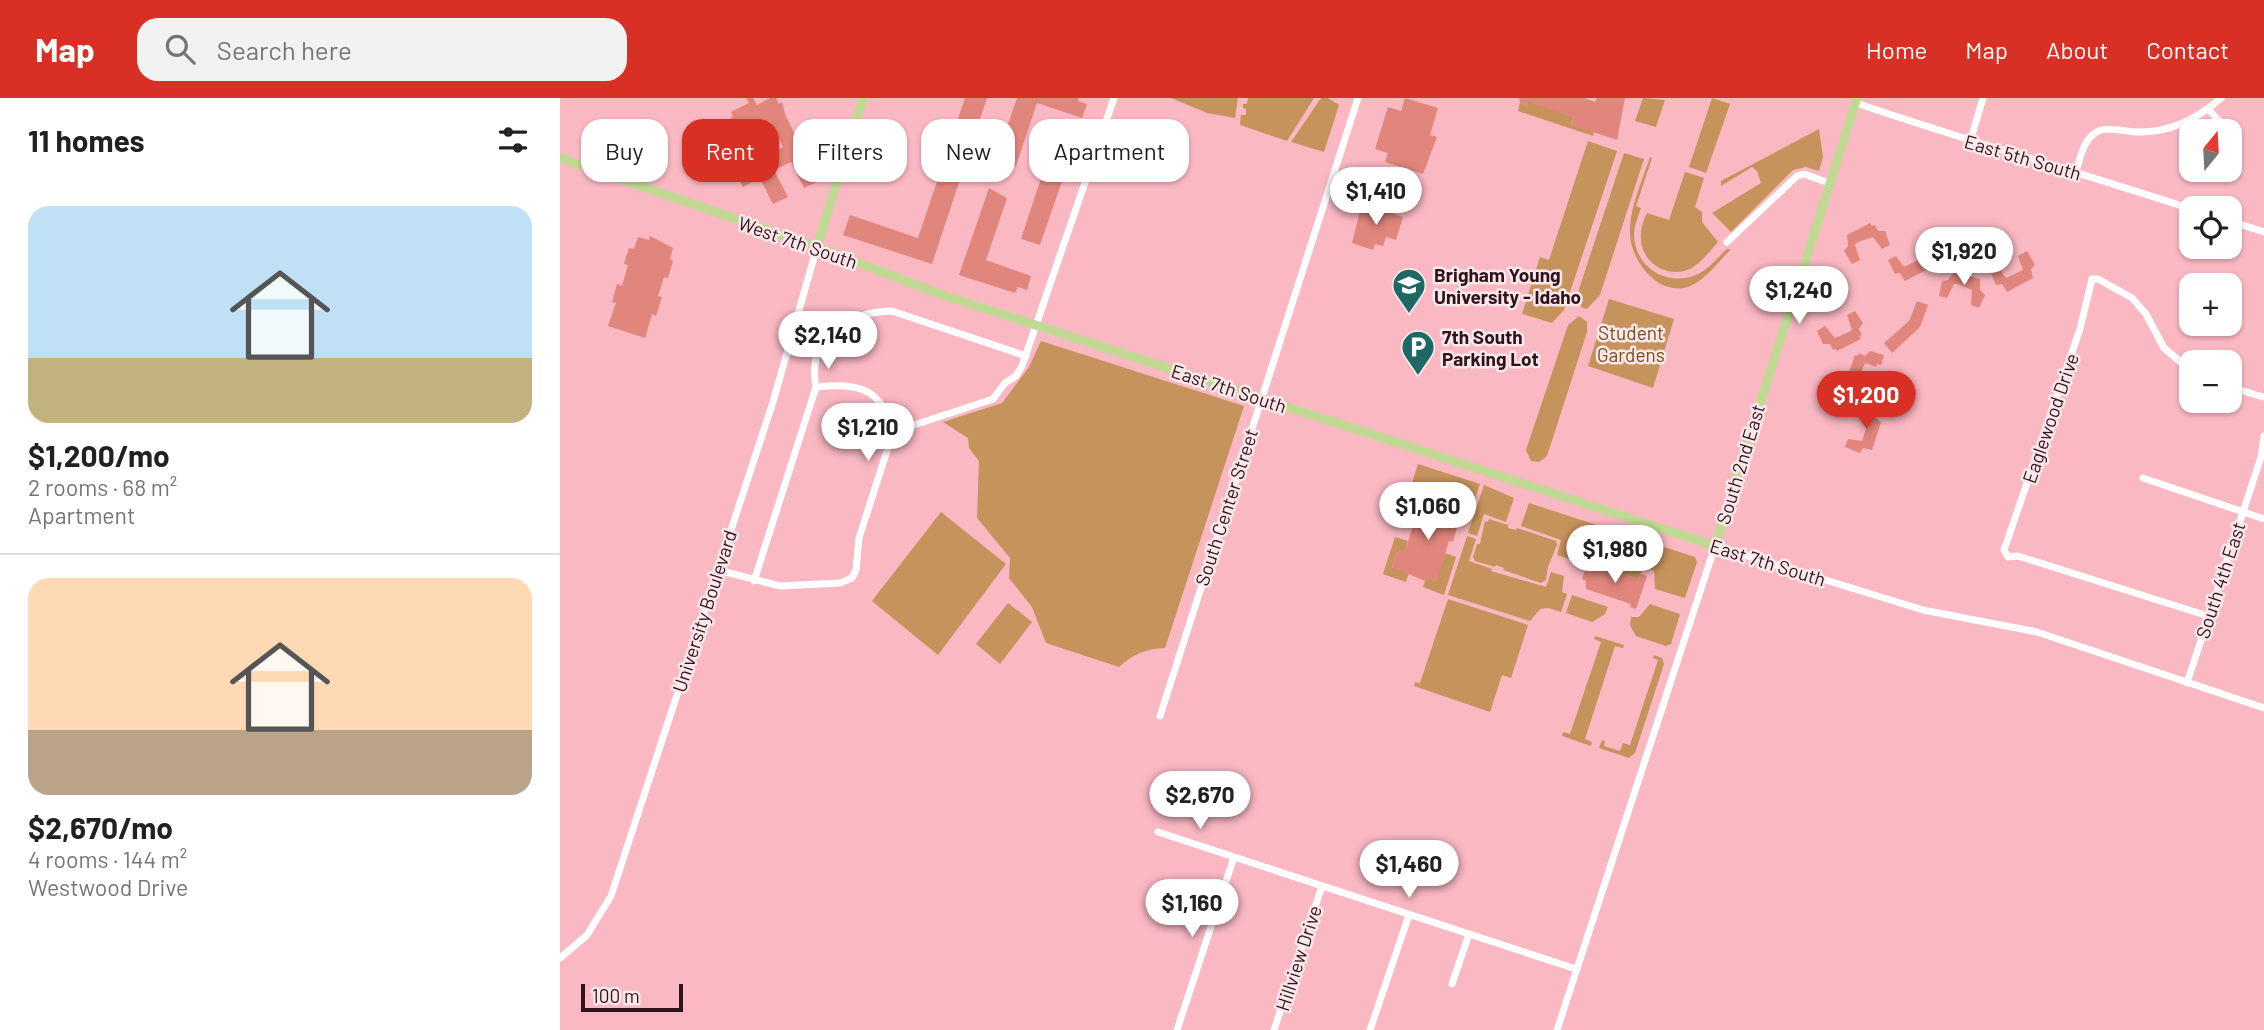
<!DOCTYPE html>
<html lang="en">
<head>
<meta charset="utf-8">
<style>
  :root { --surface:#fff; --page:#f2f2f2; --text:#202124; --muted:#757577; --line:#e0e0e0; --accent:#d93025 }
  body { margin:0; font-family:Barlow,sans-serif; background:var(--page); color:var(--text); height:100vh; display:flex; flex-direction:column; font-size:26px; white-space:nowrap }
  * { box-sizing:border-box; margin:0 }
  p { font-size:23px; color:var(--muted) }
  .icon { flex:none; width:38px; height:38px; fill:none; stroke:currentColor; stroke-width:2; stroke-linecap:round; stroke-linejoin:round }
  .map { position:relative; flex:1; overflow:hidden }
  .details { display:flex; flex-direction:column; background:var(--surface); width:560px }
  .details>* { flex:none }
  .banner { position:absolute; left:21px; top:21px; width:665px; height:63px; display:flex; gap:14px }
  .needle { width:46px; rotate:18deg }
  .controls { position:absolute; left:1619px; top:21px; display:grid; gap:14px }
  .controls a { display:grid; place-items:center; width:63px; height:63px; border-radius:14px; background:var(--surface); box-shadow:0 2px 5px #0004; font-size:35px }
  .scale { position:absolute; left:21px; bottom:18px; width:102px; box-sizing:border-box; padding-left:7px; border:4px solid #30131a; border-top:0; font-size:19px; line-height:24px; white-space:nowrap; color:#30131a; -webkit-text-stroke:5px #fae8eb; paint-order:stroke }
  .price { position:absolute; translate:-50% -60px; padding:0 16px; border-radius:24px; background:#fff; color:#222; font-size:23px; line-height:46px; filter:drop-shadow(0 2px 4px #0008) }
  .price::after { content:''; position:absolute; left:50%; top:42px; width:21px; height:16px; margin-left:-10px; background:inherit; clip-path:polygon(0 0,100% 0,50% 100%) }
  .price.active { background:var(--accent); color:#fff }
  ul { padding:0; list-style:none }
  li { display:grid; align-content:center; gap:14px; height:371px; padding:0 28px }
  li+li { border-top:2px solid var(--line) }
  li span { display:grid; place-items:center; height:217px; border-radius:21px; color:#555 }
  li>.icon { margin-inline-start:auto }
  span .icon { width:126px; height:126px; fill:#fffc; stroke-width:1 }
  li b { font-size:30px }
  h2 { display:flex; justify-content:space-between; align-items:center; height:84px; padding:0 28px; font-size:30px }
  .chip { padding:0 24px; border-radius:21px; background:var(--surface); box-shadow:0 2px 5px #0004; font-size:24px; line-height:63px }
  .chip.active { background:var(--accent); color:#fff }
  header { display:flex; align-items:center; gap:42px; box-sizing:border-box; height:98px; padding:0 35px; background:var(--accent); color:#fff }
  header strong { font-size:33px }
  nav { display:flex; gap:38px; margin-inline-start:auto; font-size:24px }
  .search { width:490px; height:63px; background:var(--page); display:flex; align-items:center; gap:18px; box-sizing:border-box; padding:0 24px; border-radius:21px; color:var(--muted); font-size:26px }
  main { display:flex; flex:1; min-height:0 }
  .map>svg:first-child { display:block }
  .green { fill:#c6935c }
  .building { fill:#e1867c; fill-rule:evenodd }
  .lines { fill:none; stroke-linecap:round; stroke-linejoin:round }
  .minor { stroke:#fff; stroke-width:7 }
  .major { stroke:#c0da93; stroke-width:9 }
  .labels { text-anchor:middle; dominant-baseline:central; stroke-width:5; stroke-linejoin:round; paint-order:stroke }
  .street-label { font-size:19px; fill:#30131a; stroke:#fae8eb }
  .poi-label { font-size:19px; font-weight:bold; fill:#30131a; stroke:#fae8eb; text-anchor:start }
  .park-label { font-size:19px; fill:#764c19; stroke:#fae8eb }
</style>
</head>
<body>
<header>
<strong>Map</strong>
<div class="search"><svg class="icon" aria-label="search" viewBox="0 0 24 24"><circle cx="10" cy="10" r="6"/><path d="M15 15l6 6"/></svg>Search here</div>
<nav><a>Home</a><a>Map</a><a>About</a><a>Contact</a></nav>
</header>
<main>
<section class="details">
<h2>11 homes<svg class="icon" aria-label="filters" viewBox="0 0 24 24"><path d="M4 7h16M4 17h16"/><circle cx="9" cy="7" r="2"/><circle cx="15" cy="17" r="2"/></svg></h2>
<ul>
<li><span style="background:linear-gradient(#bfe0f5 70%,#c2b280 0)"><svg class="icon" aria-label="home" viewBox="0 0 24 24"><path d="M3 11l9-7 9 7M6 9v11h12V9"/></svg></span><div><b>$1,200/mo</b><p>2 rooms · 68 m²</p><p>Apartment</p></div></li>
<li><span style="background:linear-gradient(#ffd9b3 70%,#b9a48a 0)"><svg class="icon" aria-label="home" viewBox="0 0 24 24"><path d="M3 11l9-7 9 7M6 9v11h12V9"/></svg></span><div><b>$2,670/mo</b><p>4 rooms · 144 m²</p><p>Westwood Drive</p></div></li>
</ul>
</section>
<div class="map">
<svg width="1704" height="932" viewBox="0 0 1704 932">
  <rect width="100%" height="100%" fill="#fab8c3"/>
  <!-- green -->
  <g class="green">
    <polygon points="611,0 678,0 675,20 647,15"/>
    <polygon points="688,0 754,0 727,43 680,27 681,17 686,17 686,11 683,10 683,6 687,6"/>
    <polygon points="761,0 768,0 779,7 764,54 731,44"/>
    <polygon points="1083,0 1105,2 1096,29 1075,23"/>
    <polygon points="1152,0 1170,6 1146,75 1129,69"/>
    <polygon points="968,3 1014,19 1011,26 1035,31 1033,38 958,13 960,5 966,8"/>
    <polygon points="1259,31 1263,59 1259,73 1246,69 1233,72 1171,134 1152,115 1201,85 1197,73 1192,69 1161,88 1161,83"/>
    <polygon points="1028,43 1057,53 1004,212 992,225 962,216 980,159 989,162"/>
    <polygon points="1064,55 1084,61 1040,197 1027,211 1021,209 1019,191"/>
    <path d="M 1090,59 L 1092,60 L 1076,108 L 1081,110 C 1078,119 1074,128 1074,137 C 1075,170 1108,190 1138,176 C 1149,171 1158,159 1167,151 L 1171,151 C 1160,162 1149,177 1136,185 C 1104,205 1071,166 1070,136 C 1069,112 1082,83 1090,59 Z"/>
    <path d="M 1125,74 L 1144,80 L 1135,109 L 1142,114 L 1142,124 L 1158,144 C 1150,153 1140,166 1130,171 C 1108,181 1082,165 1081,142 C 1080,132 1083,123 1087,115 L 1109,122 Z"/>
    <polygon points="1049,201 1114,221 1093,290 1028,268"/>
    <polygon points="1019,218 1027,224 1027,234 987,358 979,364 971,363 966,352 1008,227"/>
    <path d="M 481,243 L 684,308 L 605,550 C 586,551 573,556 559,569 L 486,545 L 472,509 L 449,480 L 450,460 L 417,420 L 419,363 L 409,350 L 408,340 L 383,324 L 442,305 L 469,269 Z"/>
    <polygon points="858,366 920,386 910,415 849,395"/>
    <polygon points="924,387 954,400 946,424 924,416 917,438 908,435"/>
    <polygon points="969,405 1135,459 1137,464 1125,500 1095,491 1094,473 1019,447 1009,461 997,457 1001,442 961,428"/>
    <polygon points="381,414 446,466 378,557 312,503"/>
    <polygon points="929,421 948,427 948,430 956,432 957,430 996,443 997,447 988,469 986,482 981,485 943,472 944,470 936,467 935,469 915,463 913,459 917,446 920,446 925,423 928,424"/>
    <polygon points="907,438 916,441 909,463 932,471 931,473 986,489 991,474 1004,478 1002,494 1007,496 1001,514 989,510 980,511 970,523 888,497"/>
    <polygon points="835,439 848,443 845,454 837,452 832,469 849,475 846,484 823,476"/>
    <polygon points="885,455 896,459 884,497 863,489 866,480 876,483"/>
    <polygon points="1028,455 1082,473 1079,481 1035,467 1034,470 1027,468"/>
    <polygon points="1012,497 1048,509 1045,516 1032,524 1006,515"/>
    <polygon points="888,501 968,527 951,580 942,577 930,614 854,588 855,584 860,585"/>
    <polygon points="448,505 472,524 440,566 416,546"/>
    <polygon points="1090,506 1120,516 1111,546 1106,548 1076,538 1070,527 1071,519 1079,519"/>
    <polygon points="1035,538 1064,547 1063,550 1055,548 1025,641 1032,644 1031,648 1002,638 1003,634 1010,636 1041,544 1034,541"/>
    <polygon points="1094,557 1102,560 1104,566 1075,655 1069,660 1039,650 1042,642 1045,643 1044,648 1060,653 1063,645 1070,647 1098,562 1093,560"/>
  </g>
  <!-- building -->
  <g class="building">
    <path d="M 186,0 L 193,0 L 197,7 L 210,0 L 216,0 L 219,6 L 222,4 L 225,16 L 237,41 L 259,29 L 267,46 L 245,57 L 259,83 L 244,90 L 231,64 L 214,72 L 228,99 L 213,106 L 200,80 L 183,89 L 174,73 L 191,64 L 179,39 L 171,44 L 168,39 L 164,41 L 157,27 L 173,19 L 171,14 L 189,5 ZM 210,23 L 223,49 L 207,57 L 193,31 Z"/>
    <polygon points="405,0 427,0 372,166 283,137 290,117 358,140"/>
    <polygon points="457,0 519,0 518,3 527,6 522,20 477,5 456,68 447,65 446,68 435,64"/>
    <polygon points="845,0 878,10 870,37 877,39 863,76 825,64 828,55 815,51 828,9 841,13"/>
    <polygon points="959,0 1024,0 1035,4 1037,0 1065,0 1057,42 1011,27 1014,19 968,4 966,8 960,5"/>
    <polygon points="494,41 514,48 480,147 461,141"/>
    <polygon points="429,90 447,100 426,162 471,178 467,192 458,189 455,195 399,177"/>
    <polygon points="802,105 843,119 836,142 826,139 823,148 815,146 813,152 792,145"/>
    <polygon points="1310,125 1312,128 1315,127 1318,133 1325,133 1330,147 1322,151 1313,139 1298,144 1295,147 1300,162 1292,166 1284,153 1288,148 1287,137"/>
    <polygon points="90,138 113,150 110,161 113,163 108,180 104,179 98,198 102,199 96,218 92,216 85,240 48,228 56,205 52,204 57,186 62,188 68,167 64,166 69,150 74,151 78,139 89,142"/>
    <polygon points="1366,142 1374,156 1369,160 1372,169 1345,183 1340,175 1335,176 1328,162 1336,158 1344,169 1362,160 1357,147"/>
    <polygon points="1467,153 1475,167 1471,171 1473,180 1447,194 1442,186 1436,187 1430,173 1438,169 1446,180 1463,172 1458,158"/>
    <polygon points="1394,174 1420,181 1420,192 1425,197 1419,210 1411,207 1412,192 1398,186 1394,186 1387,200 1379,198 1382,183 1388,182"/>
    <polygon points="1357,203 1368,207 1360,229 1332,255 1324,245 1349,223"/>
    <polygon points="1295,213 1303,225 1299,231 1302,237 1299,238 1301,241 1277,253 1276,251 1273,252 1270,246 1263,246 1257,233 1265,228 1275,240 1289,234 1292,232 1287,217"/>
    <polygon points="1310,253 1324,257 1321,267 1317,266 1316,269 1306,265 1303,269 1299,283 1313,291 1310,299 1306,299 1296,296 1295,289 1288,287 1289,284 1286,283 1295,257 1298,258 1299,255 1305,258"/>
    <polygon points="1298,309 1314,313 1314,319 1321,324 1312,352 1303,350 1300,355 1285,349 1288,341 1302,343 1308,324 1295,318"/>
    <polygon points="878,403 888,406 886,413 898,417 896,422 899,423 893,444 889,443 876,484 866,480 865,483 832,469 837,451 845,454 858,410 861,411 863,405 876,409"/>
    <polygon points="1035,467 1079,481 1081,476 1087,478 1076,511 1070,509 1071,506 1026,491 1026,483 1022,481 1025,472 1030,474"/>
  </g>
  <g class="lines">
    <!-- minor -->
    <g class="minor">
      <path d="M 1296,5 C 1407,43 1519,74 1631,111"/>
      <polyline points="1648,11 1659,23 1671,29"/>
      <polyline points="1410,44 1423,0"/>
      <path d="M 1516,73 C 1520,61 1523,43 1535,35 C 1546,27 1564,34 1577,34 C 1610,35 1637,21 1661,0"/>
      <polyline points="1670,123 1704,134"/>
      <polyline points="1167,144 1237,78 1244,76 1269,85"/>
      <polyline points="1631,273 1604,250 1586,216 1572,200 1538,181 1532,181 1520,231 1444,452 1448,459 1458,458 1648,518"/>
      <path d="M 256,289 C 298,284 322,290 333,334"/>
      <polyline points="1670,289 1703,299"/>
      <polyline points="1583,380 1704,421"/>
      <polyline points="158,472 220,488 280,485 292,480 296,472 299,440 333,334 433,301 445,285 456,278 462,268 554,0"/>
      <path d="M 194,483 L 256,289 C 246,240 288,214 332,213 L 466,258"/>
      <polyline points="1627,585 1701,359 1704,338"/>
      <polyline points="600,618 798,0"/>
      <polyline points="598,734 1016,871"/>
      <polyline points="0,860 27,837 51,798 213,304 257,149"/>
      <polyline points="892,886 909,836"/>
      <polyline points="617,932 674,759"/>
      <polyline points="714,932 762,788"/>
      <polyline points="810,932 849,817"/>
      <polyline points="997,932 1155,448 1363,512 1477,534 1704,610"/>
    </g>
    <!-- major -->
    <g class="major">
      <polyline points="0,60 257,149 380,196 1155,448 1297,0"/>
      <polyline points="257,149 303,0"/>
    </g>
  </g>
  <!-- icons -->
  <defs>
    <symbol id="university-pin" viewBox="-11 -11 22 30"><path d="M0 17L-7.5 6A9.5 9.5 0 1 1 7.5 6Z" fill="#1e6963" stroke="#fae8eb"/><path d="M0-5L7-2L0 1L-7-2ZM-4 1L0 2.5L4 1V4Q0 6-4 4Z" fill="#fff"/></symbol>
    <symbol id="parking-pin" viewBox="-11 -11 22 30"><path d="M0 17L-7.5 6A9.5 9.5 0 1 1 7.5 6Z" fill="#1e6963" stroke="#fae8eb"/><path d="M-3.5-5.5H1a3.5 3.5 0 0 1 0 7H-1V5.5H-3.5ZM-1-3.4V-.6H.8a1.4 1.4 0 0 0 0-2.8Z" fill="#fff"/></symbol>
  </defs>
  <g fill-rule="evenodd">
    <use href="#university-pin" x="830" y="168" width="38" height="52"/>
    <use href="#parking-pin" x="839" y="230" width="38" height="52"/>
  </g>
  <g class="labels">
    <!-- street labels -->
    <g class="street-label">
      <text transform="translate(1463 59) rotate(16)">East 5th South</text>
      <text transform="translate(238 144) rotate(19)">West 7th South</text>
      <text transform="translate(669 290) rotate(18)">East 7th South</text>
      <text transform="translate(1490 320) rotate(-71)">Eaglewood Drive</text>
      <text transform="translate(1180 366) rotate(-73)">South 2nd East</text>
      <text transform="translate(666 409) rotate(-72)">South Center Street</text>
      <text transform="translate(1208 464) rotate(17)">East 7th South</text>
      <text transform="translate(1660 482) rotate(-72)">South 4th East</text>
      <text transform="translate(144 513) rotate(-72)">University Boulevard</text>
      <text transform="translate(738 860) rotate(-72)">Hillview Drive</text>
    </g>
    <!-- poi labels -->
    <g class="poi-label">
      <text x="874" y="176">Brigham Young<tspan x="874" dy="22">University - Idaho</tspan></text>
      <text x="882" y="238">7th South<tspan x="882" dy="22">Parking Lot</tspan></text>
    </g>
    <!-- park labels -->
    <g class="park-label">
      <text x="1071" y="234">Student<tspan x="1071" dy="22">Gardens</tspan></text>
    </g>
  </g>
</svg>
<div class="controls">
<a><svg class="needle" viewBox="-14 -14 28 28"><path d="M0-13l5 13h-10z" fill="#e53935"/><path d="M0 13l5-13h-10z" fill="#757577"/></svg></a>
<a><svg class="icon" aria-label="locate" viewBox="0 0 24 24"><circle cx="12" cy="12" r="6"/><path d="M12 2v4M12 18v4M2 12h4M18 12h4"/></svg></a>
<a>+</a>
<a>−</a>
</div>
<div class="scale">100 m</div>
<b class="price" style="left:816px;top:129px">$1,410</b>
<b class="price" style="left:1404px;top:189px">$1,920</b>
<b class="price" style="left:1239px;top:228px">$1,240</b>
<b class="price" style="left:268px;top:273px">$2,140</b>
<b class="price active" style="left:1306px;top:333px">$1,200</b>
<b class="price" style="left:308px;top:365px">$1,210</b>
<b class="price" style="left:868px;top:444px">$1,060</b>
<b class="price" style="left:1055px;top:487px">$1,980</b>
<b class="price" style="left:640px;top:733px">$2,670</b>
<b class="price" style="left:849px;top:802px">$1,460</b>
<b class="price" style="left:632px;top:841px">$1,160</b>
<div class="banner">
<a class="chip">Buy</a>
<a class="chip active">Rent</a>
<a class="chip">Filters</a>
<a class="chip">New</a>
<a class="chip">Apartment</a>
</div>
</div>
</main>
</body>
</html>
